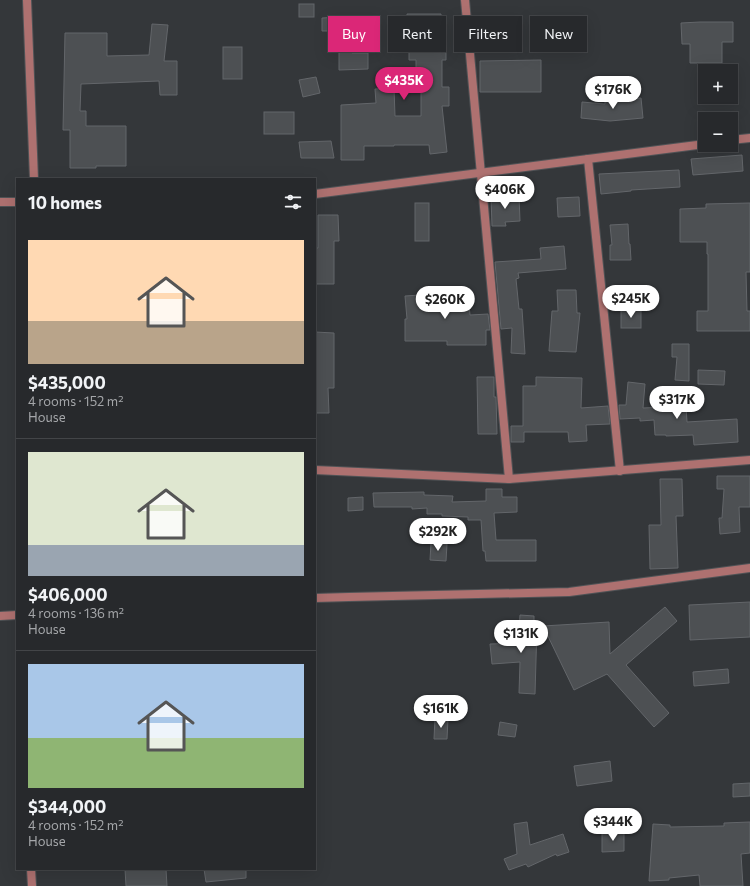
<!DOCTYPE html>
<html lang="en">
<head>
<meta charset="utf-8">
<style>
  :root { --surface:#27292c; --page:#2f3134; --text:#f1f3f6; --muted:#a4a6a9; --line:#434548; --accent:#db2777 }
  body { margin:0; font-family:Commissioner,sans-serif; background:var(--page); color:var(--text); height:100vh; display:flex; flex-direction:column; font-size:15px; white-space:nowrap }
  * { box-sizing:border-box; margin:0 }
  p { font-size:13px; color:var(--muted) }
  .icon { flex:none; width:22px; height:22px; fill:none; stroke:currentColor; stroke-width:2; stroke-linecap:round; stroke-linejoin:round }
  .map { position:relative; flex:1; overflow:hidden }
  .drawer { position:absolute; left:16px; top:178px; width:300px; height:692px; display:flex; flex-direction:column; background:var(--surface); border-radius:0px; box-shadow:0 4px 16px #0002,0 0 0 1px var(--line) }
  .drawer>* { flex:none }
  .guide { position:absolute; left:328px; top:16px; width:362px; height:36px; display:flex; gap:8px }
  .tools { position:absolute; left:698px; top:64px; display:grid; gap:8px }
  .tools a { display:grid; place-items:center; width:40px; height:40px; border-radius:0px; background:var(--surface); box-shadow:0 4px 16px #0002,0 0 0 1px var(--line); font-size:20px }
  .price { position:absolute; translate:-50% -34px; padding:0 9px; border-radius:14px; background:#fff; color:#222; font-size:13px; line-height:26px; filter:drop-shadow(0 1px 2px #0008) }
  .price::after { content:''; position:absolute; left:50%; top:24px; width:12px; height:9px; margin-left:-6px; background:inherit; clip-path:polygon(0 0,100% 0,50% 100%) }
  .price.selected { background:var(--accent); color:#fff }
  ul { padding:0; list-style:none }
  li { display:grid; align-content:center; gap:8px; height:212px; padding:0 12px }
  li+li { border-top:1px solid var(--line) }
  li span { display:grid; place-items:center; height:124px; border-radius:0px; color:#555 }
  li>.icon { margin-inline-start:auto }
  span .icon { width:72px; height:72px; fill:#fffc; stroke-width:1 }
  li b { font-size:17px }
  h2 { display:flex; justify-content:space-between; align-items:center; height:48px; padding:0 12px; font-size:17px }
  .chip { padding:0 14px; border-radius:0px; background:var(--surface); box-shadow:0 4px 16px #0002,0 0 0 1px var(--line); font-size:14px; line-height:36px }
  .chip.selected { background:var(--accent); color:#fff }
  .map>svg:first-child { display:block }
  .building { fill:#4d5053; stroke:#63666a }
  .lines { fill:none; stroke-linecap:round; stroke-linejoin:round }
  .minor-casing { stroke:#505356; stroke-width:10 }
  .minor { stroke:#ae7170; stroke-width:8 }
</style>
</head>
<body>
<div class="map">
<svg width="750" height="886" viewBox="0 0 750 886">
  <rect width="100%" height="100%" fill="#34373a"/>
  <!-- building -->
  <g class="building">
    <rect x="299" y="4" width="15" height="13"/>
    <polygon points="407,14 441,14 441,44 446,44 446,60 442,60 442,87 449,87 449,106 442,106 447,152 430,154 429,145 394,145 394,146 364,146 364,160 341,160 341,105 376,103 375,89 394,88 395,116 421,116 421,81 416,81 416,60 409,60 409,37 407,37"/>
    <polygon points="339,17 340,31 322,31 322,18"/>
    <polygon points="700,22 733,22 733,42 722,42 722,63 690,63 690,44 682,44 681,23"/>
    <polygon points="152,24 168,25 164,61 177,61 177,95 160,95 159,81 81,84 80,111 86,111 86,126 126,126 126,166 96,166 96,168 70,168 70,130 63,130 65,33 107,33 107,56 149,55"/>
    <rect x="223" y="47" width="19" height="32"/>
    <polygon points="352,47 352,53 368,53 368,69 339,70 339,48"/>
    <polygon points="541,60 541,92 480,92 480,61"/>
    <polygon points="316,77 320,93 303,97 299,80"/>
    <polygon points="641,98 643,118 610,121 581,118 582,102 605,104 605,101"/>
    <rect x="264" y="112" width="30" height="22"/>
    <polygon points="331,141 334,158 301,158 299,142"/>
    <polygon points="742,155 743,171 693,175 691,159"/>
    <polygon points="679,170 680,187 631,190 631,191 601,194 599,174"/>
    <polygon points="519,196 520,221 505,222 506,226 492,226 491,197"/>
    <polygon points="579,197 580,216 558,217 557,198"/>
    <rect x="415" y="203" width="14" height="38"/>
    <polygon points="750,203 750,272 746,272 747,311 750,311 750,331 697,331 697,311 708,311 708,254 707,254 707,242 680,242 680,209 706,208 706,204"/>
    <polygon points="318,215 338,215 339,241 334,241 334,284 315,284 315,248 318,248"/>
    <polygon points="628,224 629,244 630,244 631,260 610,260 610,245 612,245 610,225"/>
    <polygon points="564,246 566,269 518,273 519,278 516,279 519,309 522,309 525,354 511,353 512,328 501,329 495,262 541,259 540,248"/>
    <polygon points="557,290 576,290 577,313 580,313 576,352 549,351 552,311 558,311"/>
    <polygon points="468,292 470,315 488,314 490,330 486,330 486,345 447,345 447,341 405,341 405,319 407,319 405,296"/>
    <rect x="621" y="310" width="20" height="18"/>
    <polygon points="315,332 334,333 334,388 328,388 329,413 315,413"/>
    <polygon points="672,344 689,344 689,381 675,380 677,357 672,357"/>
    <polygon points="698,370 725,371 724,385 698,384"/>
    <polygon points="477,377 494,377 494,397 496,397 497,434 478,434"/>
    <polygon points="536,377 582,378 581,408 608,406 610,424 586,425 587,441 569,442 568,432 524,432 524,442 511,442 511,426 523,426 523,386 536,386"/>
    <polygon points="628,382 645,384 643,408 686,406 687,422 737,419 738,442 694,445 693,435 666,436 666,435 655,435 654,420 640,421 640,418 620,419 619,405 626,405"/>
    <polygon points="717,476 750,476 750,507 739,507 740,532 720,534 719,518 722,518 724,489 717,489"/>
    <polygon points="660,479 682,479 683,516 676,516 678,568 650,569 649,525 661,525"/>
    <polygon points="486,489 502,489 502,497 517,497 517,512 494,513 496,540 536,540 536,561 486,561 485,551 483,551 481,520 468,520 468,517 442,516 442,514 427,514 427,508 412,509 412,507 374,507 373,493 424,492 424,495 453,496 452,502 486,501"/>
    <polygon points="363,497 363,510 348,511 348,498"/>
    <polygon points="431,543 447,544 446,561 430,560"/>
    <polygon points="750,602 750,637 690,640 689,605"/>
    <polygon points="665,607 677,621 626,665 669,713 654,727 607,674 574,690 543,626 609,622 610,654"/>
    <polygon points="520,615 534,616 534,626 537,626 535,694 519,693 520,662 492,664 490,644 518,643"/>
    <polygon points="728,669 729,683 694,686 693,672"/>
    <polygon points="435,718 448,719 447,739 434,739"/>
    <polygon points="500,722 517,725 515,737 498,735"/>
    <polygon points="610,761 612,781 577,786 574,766"/>
    <polygon points="750,783 750,796 733,797 733,784"/>
    <polygon points="527,822 530,845 563,834 569,852 557,856 556,854 528,867 526,864 509,870 504,859 517,854 514,824"/>
    <polygon points="750,822 750,853 741,854 743,886 700,886 699,875 669,878 669,880 649,881 653,824 670,825 670,827 724,826 724,823"/>
    <polygon points="624,832 624,851 602,852 602,833"/>
    <polygon points="125,869 166,869 167,886 126,886"/>
    <polygon points="204,869 246,869 246,878 206,882"/>
  </g>
  <g class="lines">
    <defs>
      <g id="minor">
        <polyline points="27,0 34,179"/>
        <polyline points="465,0 509,479"/>
        <polyline points="731,140 750,138"/>
        <polyline points="588,159 620,471"/>
        <polyline points="315,194 705,144"/>
        <polyline points="0,202 17,202"/>
        <polyline points="315,470 509,479 750,460"/>
        <polyline points="315,598 349,597 569,592 750,568"/>
        <polyline points="0,616 17,615"/>
        <polyline points="31,869 32,886"/>
      </g>
    </defs>
    <!-- minor casing -->
    <use href="#minor" class="minor-casing"/>
    <!-- minor -->
    <use href="#minor" class="minor"/>
  </g>
</svg>
<div class="tools">
<a>+</a>
<a>−</a>
</div>
<b class="price selected" style="left:404px;top:101px">$435K</b>
<b class="price" style="left:613px;top:110px">$176K</b>
<b class="price" style="left:505px;top:210px">$406K</b>
<b class="price" style="left:631px;top:319px">$245K</b>
<b class="price" style="left:445px;top:320px">$260K</b>
<b class="price" style="left:677px;top:420px">$317K</b>
<b class="price" style="left:438px;top:552px">$292K</b>
<b class="price" style="left:521px;top:654px">$131K</b>
<b class="price" style="left:441px;top:729px">$161K</b>
<b class="price" style="left:613px;top:842px">$344K</b>
<div class="guide">
<a class="chip selected">Buy</a>
<a class="chip">Rent</a>
<a class="chip">Filters</a>
<a class="chip">New</a>
</div>
<section class="drawer">
<h2>10 homes<svg class="icon" aria-label="filters" viewBox="0 0 24 24"><path d="M4 7h16M4 17h16"/><circle cx="9" cy="7" r="2"/><circle cx="15" cy="17" r="2"/></svg></h2>
<ul>
<li><span style="background:linear-gradient(#ffd9b3 65%,#b9a48a 0)"><svg class="icon" aria-label="home" viewBox="0 0 24 24"><path d="M3 11l9-7 9 7M6 9v11h12V9"/></svg></span><div><b>$435,000</b><p>4 rooms · 152 m²</p><p>House</p></div></li>
<li><span style="background:linear-gradient(#dfe7d0 75%,#9aa5b1 0)"><svg class="icon" aria-label="home" viewBox="0 0 24 24"><path d="M3 11l9-7 9 7M6 9v11h12V9"/></svg></span><div><b>$406,000</b><p>4 rooms · 136 m²</p><p>House</p></div></li>
<li><span style="background:linear-gradient(#a9c7e8 60%,#8fb573 0)"><svg class="icon" aria-label="home" viewBox="0 0 24 24"><path d="M3 11l9-7 9 7M6 9v11h12V9"/></svg></span><div><b>$344,000</b><p>4 rooms · 152 m²</p><p>House</p></div></li>
</ul>
</section>
</div>
</body>
</html>
